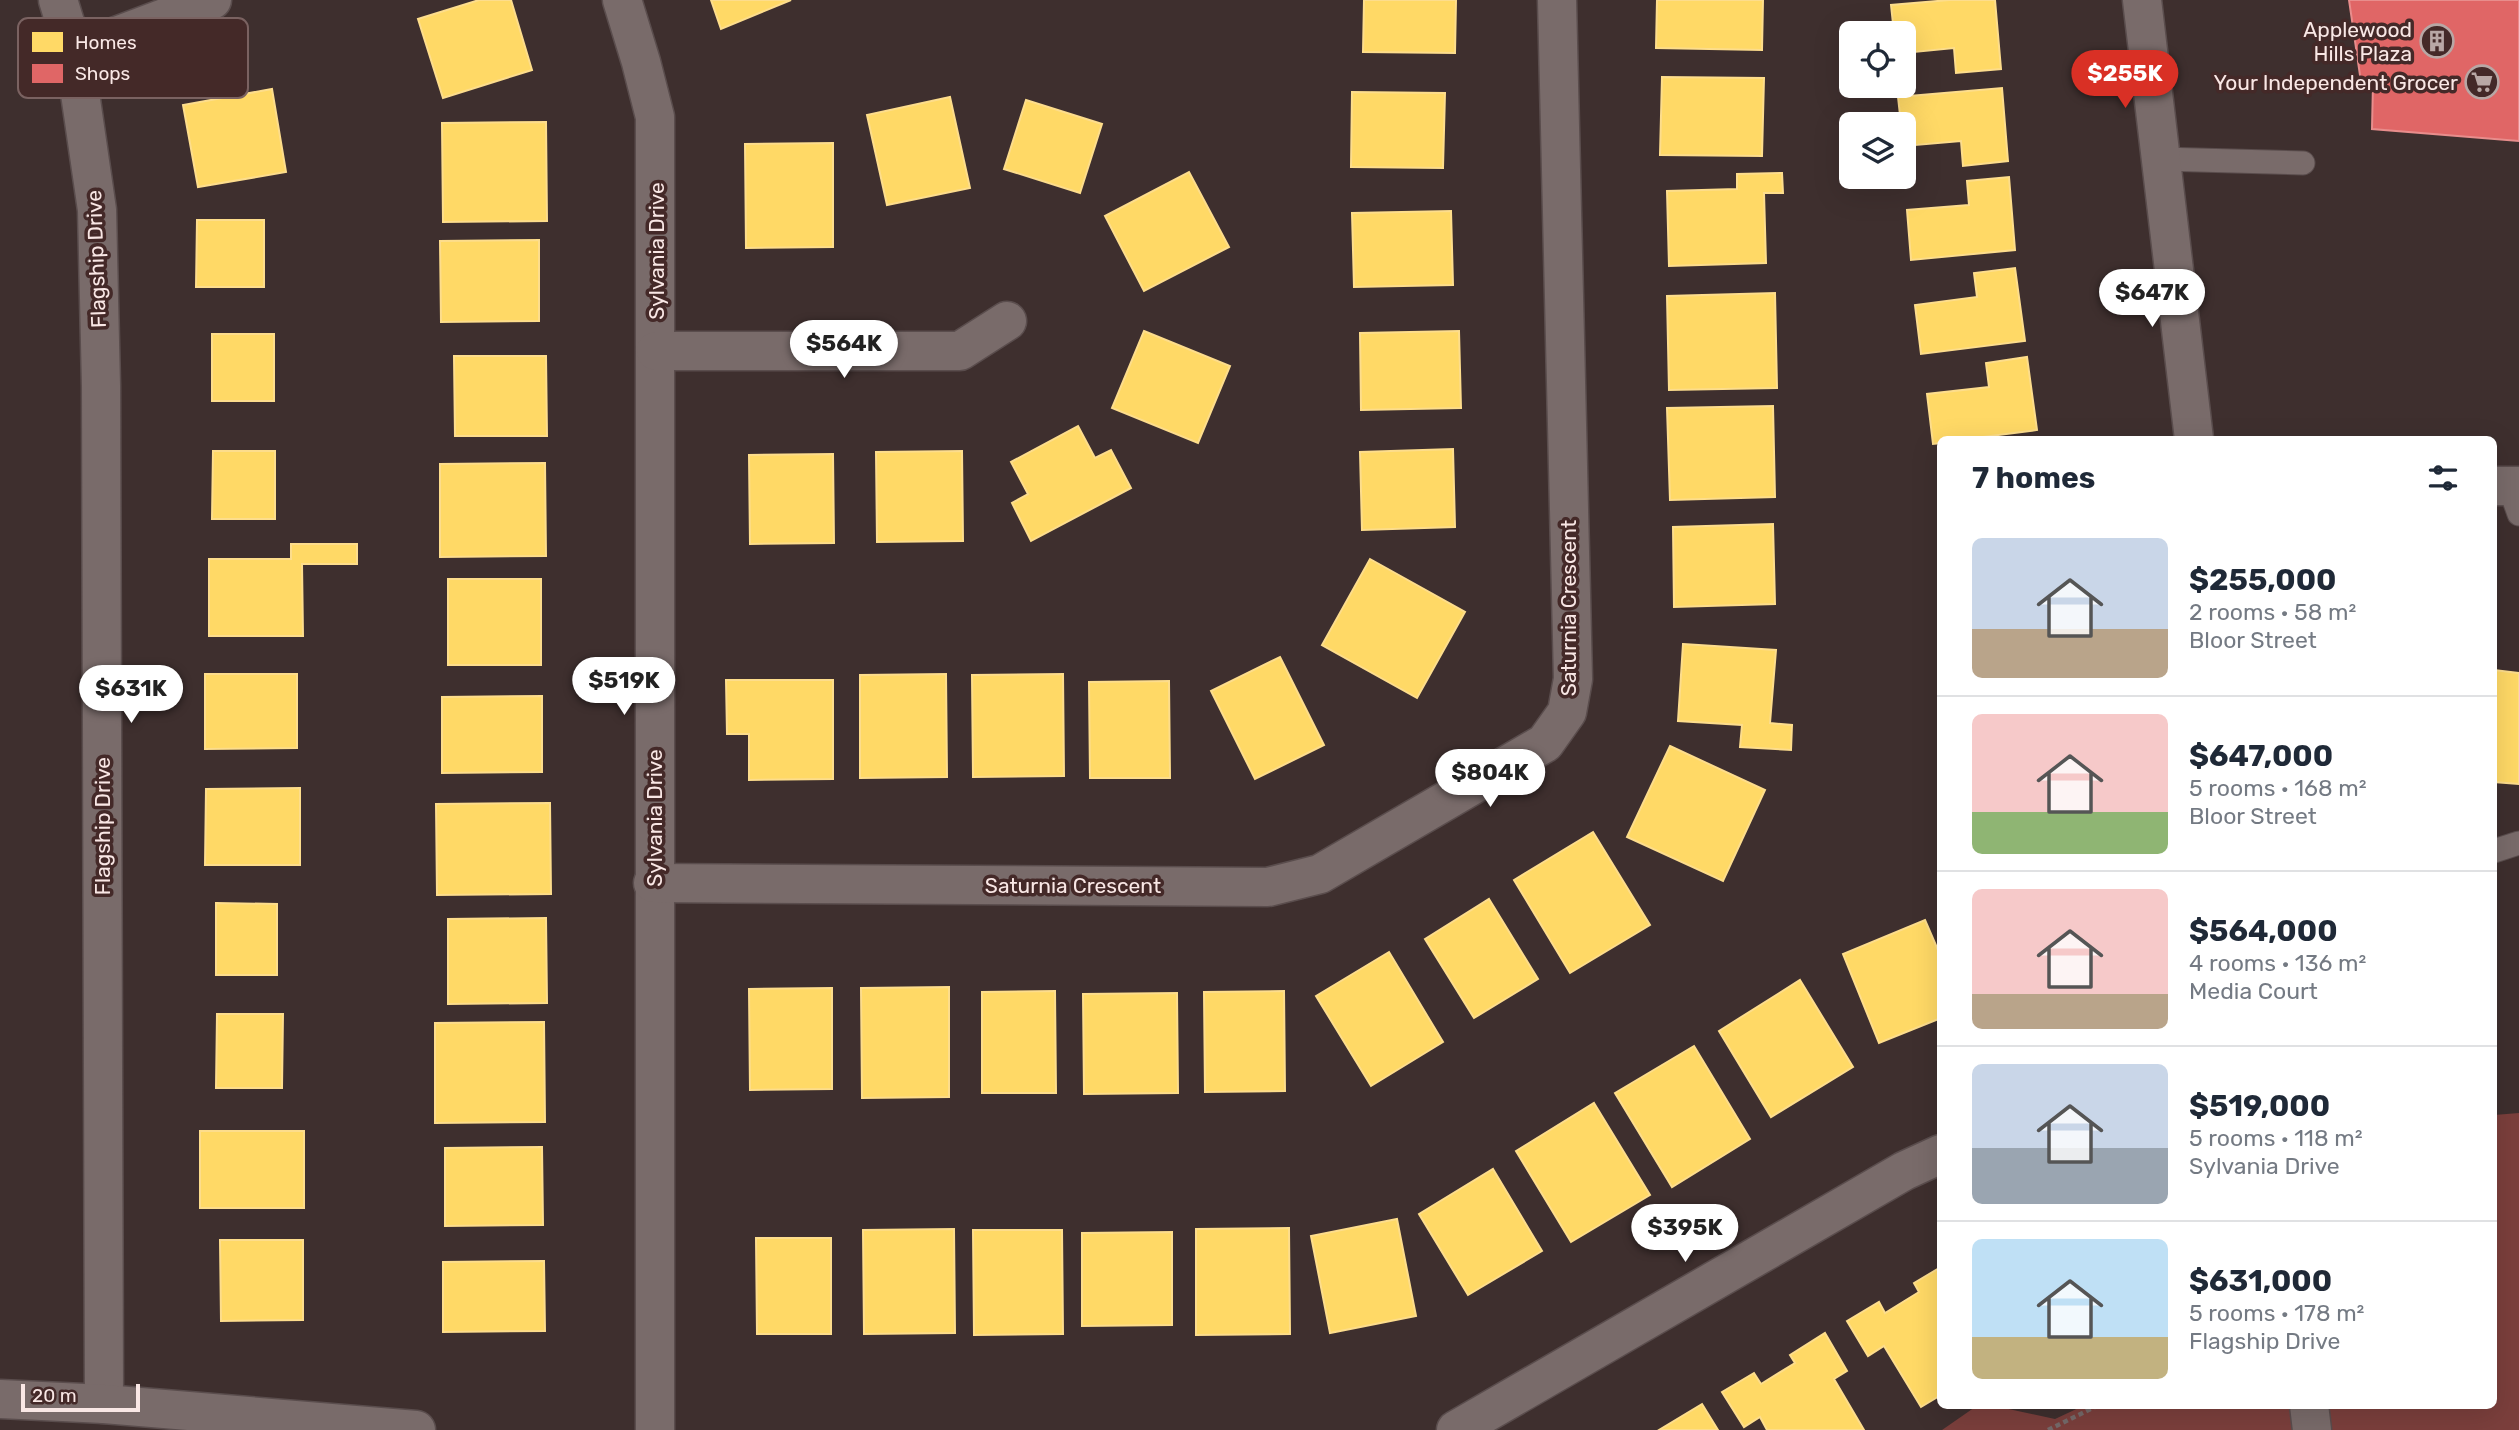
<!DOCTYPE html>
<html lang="en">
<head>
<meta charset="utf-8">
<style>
  :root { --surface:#fff; --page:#f2f2f3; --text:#1f2937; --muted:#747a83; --line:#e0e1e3; --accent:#d93025 }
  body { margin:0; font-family:Rubik,sans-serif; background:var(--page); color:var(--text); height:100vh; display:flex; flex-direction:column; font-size:26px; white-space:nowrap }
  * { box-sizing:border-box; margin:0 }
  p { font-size:23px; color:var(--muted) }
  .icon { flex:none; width:38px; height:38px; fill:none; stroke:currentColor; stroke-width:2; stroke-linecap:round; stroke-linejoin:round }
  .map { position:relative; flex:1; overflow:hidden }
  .drawer { position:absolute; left:1937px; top:436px; width:560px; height:973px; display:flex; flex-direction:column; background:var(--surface); border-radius:10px; box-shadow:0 7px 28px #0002 }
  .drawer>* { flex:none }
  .buttons { position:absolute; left:1839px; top:21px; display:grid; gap:14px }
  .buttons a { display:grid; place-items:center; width:77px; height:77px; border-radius:10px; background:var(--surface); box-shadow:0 7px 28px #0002; font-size:35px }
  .scale { position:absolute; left:21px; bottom:18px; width:119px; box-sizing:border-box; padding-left:7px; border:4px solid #f9e7e5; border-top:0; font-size:19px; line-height:24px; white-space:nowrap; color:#f9e7e5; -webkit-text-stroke:5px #442928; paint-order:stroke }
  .price { position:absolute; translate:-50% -60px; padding:0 16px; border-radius:24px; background:#fff; color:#222; font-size:23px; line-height:46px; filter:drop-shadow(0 2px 4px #0008) }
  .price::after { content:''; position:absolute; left:50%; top:42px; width:21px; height:16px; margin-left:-10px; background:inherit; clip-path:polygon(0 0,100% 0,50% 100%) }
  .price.selected { background:var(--accent); color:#fff }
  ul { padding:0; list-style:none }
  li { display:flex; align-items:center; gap:21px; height:175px; padding:0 35px }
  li+li { border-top:2px solid var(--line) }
  li span { display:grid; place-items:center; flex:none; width:196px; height:140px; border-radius:10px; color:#555 }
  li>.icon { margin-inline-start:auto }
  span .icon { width:84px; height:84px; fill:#fffc; stroke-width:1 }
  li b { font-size:30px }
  h2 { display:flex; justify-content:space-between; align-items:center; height:84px; padding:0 35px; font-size:30px }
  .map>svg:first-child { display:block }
  .green { fill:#7b3f3c }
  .homes { fill:#ffd966; stroke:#fddd8c; stroke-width:2 }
  .shops { fill:#e06666; stroke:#e88d8c; stroke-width:2 }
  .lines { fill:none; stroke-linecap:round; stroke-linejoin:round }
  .service-casing { stroke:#5a4d4d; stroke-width:25 }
  .minor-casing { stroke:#5a4d4d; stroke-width:41 }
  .tertiary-casing { stroke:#5a4d4d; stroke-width:41 }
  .path { stroke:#756a6a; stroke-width:4.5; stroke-dasharray:5 3.5; stroke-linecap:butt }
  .service { stroke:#796b6a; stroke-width:23 }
  .minor { stroke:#796b6a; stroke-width:38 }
  .tertiary { stroke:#796b6a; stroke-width:38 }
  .labels { text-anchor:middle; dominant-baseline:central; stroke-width:7; stroke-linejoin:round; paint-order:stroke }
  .poi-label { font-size:21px; fill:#f9e7e5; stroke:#442928; text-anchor:end }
  .street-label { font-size:21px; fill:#f9e7e5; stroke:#442928 }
  .key { fill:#442928; stroke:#7a6261; stroke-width:2 }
  .key-label { font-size:19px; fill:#f9e7e5 }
</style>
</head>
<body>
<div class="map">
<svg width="2519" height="1430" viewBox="0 0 2519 1430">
  <rect width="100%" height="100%" fill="#3e2f2e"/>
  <!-- green -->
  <polygon class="green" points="2519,1113 2519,1430 1942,1430 1978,1405 1990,1405 2055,1419 2085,1405 2494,1405 2494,1115"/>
  <!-- homes -->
  <g class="homes">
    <polygon points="479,0 511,0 532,70 443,98 418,19"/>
    <polygon points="711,0 791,0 721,29"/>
    <polygon points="1364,0 1456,0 1455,53 1363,52"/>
    <polygon points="1657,0 1763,0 1762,50 1656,48"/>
    <polygon points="1949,0 1995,0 2001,69 1956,73 1954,48 1904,53 1904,33 1894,33 1891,5"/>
    <polygon points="1662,77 1764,78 1762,156 1660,155"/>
    <polygon points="2002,88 2008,161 1963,166 1961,141 1904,146 1904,124 1901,124 1898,97"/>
    <polygon points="272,89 286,172 198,187 183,105"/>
    <polygon points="1352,92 1445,93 1443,168 1351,167"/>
    <polygon points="950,97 970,188 887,205 867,115"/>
    <polygon points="1026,100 1102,124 1080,193 1004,169"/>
    <polygon points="546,122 547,221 443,222 442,123"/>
    <polygon points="833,143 833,247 746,248 745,144"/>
    <polygon points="1189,172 1229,247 1144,291 1105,216"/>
    <polygon points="1782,173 1783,193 1764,193 1766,263 1669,266 1667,191 1737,189 1737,174"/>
    <polygon points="2009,177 2015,250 1911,260 1907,210 1969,205 1967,181"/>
    <polygon points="1451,211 1453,285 1354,287 1352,213"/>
    <polygon points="197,220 264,220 264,287 196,287"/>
    <polygon points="539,240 539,321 441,322 440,241"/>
    <polygon points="2015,268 2025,341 1921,354 1915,305 1977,297 1974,273"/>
    <polygon points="1775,293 1777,388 1669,390 1667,296"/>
    <polygon points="1144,331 1230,366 1198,443 1112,408"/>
    <polygon points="1459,331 1461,408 1361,410 1360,333"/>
    <rect x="212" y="334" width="62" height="67"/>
    <polygon points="454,356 546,356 547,436 455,436"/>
    <polygon points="2027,357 2037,430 1967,439 1941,439 1941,443 1933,444 1927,394 1989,387 1986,363"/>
    <polygon points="1773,406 1775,497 1670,500 1667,408"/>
    <polygon points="1078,426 1095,458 1111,450 1131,488 1031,541 1012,503 1028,494 1011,462"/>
    <polygon points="1453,449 1455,527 1362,530 1360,452"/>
    <polygon points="213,451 275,451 275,519 212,519"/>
    <polygon points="962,451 963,541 877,542 876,452"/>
    <polygon points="833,454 834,543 750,544 749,455"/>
    <polygon points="545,463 546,556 440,557 440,464"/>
    <polygon points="1773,524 1775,604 1674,607 1673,527"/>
    <polygon points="291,544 357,544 357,564 302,564 303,636 209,636 209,559 291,559"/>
    <polygon points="1370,559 1465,612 1417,698 1322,645"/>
    <rect x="448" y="579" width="93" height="86"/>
    <polygon points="1683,644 1776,650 1770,723 1792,725 1791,750 1740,747 1742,725 1678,721"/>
    <polygon points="1280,657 1324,745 1255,779 1211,691"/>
    <polygon points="2494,670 2519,673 2519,784 2494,782"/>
    <polygon points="205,674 297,674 297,748 205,749"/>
    <polygon points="946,674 947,777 860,778 860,675"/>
    <polygon points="1063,674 1064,776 973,777 972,675"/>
    <polygon points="726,680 833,680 833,779 749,780 749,734 727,734"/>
    <polygon points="1169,681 1170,778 1090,778 1089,682"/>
    <polygon points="542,696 542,772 442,773 442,697"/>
    <polygon points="1670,746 1765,790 1723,881 1627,837"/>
    <polygon points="300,788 300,865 205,865 206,789"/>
    <polygon points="550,803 551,894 437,895 436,804"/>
    <polygon points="1593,832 1650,925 1570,973 1514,880"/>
    <polygon points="1489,899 1538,979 1474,1018 1425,939"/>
    <polygon points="216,903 277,904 277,975 216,975"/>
    <polygon points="546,918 547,1003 448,1004 448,919"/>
    <polygon points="1925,920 1941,957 1941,1018 1879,1043 1843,954"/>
    <polygon points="1389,952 1443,1042 1371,1086 1316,996"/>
    <polygon points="1800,980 1853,1067 1771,1117 1719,1031"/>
    <polygon points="949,987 949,1097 862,1098 861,988"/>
    <polygon points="832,988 832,1089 750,1090 749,989"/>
    <polygon points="1055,991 1056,1093 982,1093 982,992"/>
    <polygon points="1284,991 1285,1091 1205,1092 1204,992"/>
    <polygon points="1177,993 1178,1093 1084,1094 1083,994"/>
    <polygon points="217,1014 283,1014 282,1088 216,1088"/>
    <polygon points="544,1022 545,1122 435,1123 435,1023"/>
    <polygon points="1694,1046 1750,1139 1672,1187 1615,1093"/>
    <polygon points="1594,1103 1650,1195 1571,1242 1516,1151"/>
    <rect x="200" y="1131" width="104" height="77"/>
    <polygon points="542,1147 543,1225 445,1226 445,1148"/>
    <polygon points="1493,1169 1542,1251 1468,1295 1419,1214"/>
    <polygon points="1397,1219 1416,1316 1330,1333 1311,1236"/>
    <polygon points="1289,1228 1290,1334 1196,1335 1196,1229"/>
    <polygon points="954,1229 955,1333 864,1334 863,1230"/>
    <polygon points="973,1230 1062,1230 1063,1334 974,1335"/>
    <polygon points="1172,1232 1172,1325 1082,1326 1082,1233"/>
    <polygon points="756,1238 831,1238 831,1334 757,1334"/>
    <polygon points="220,1240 303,1240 303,1320 221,1321"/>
    <polygon points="544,1261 545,1331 443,1332 443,1262"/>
    <polygon points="1941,1267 1941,1395 1921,1407 1884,1346 1868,1356 1847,1321 1879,1302 1885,1313 1919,1292 1914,1283"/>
    <polygon points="1825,1333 1847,1371 1834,1379 1864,1430 1767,1430 1760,1417 1744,1427 1722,1392 1754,1373 1761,1384 1795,1363 1790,1355"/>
    <polygon points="1702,1404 1718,1430 1659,1430"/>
  </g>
  <!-- shops -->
  <polygon class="shops" points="2349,0 2519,0 2519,141 2372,129 2373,83 2361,82"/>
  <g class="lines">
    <defs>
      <g id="service">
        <polyline points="2161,159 2303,163"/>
        <polyline points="2509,486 2519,514"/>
        <polyline points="2494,851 2519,843"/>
      </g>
      <g id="minor">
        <polyline points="622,0 641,62 655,117 655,1430"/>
        <polyline points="656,351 960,351 1007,321"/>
        <polyline points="653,883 1268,887 1320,874 1545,743 1567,712 1573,679 1557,0"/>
      </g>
      <g id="tertiary">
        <polyline points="58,0 74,52 97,210 101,386 104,1404"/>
        <polyline points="2142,0 2194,439"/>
        <polyline points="74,52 212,0"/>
        <polyline points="2494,486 2519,486"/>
        <polyline points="0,1399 104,1404 416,1430"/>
        <polyline points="2309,1405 2312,1430"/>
        <polyline points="1456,1430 1904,1171 1941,1154"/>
      </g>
    </defs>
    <!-- service casing -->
    <use href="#service" class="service-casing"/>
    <!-- minor casing -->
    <use href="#minor" class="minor-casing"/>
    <!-- tertiary casing -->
    <use href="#tertiary" class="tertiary-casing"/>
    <!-- path -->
    <polyline class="path" points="2048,1430 2099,1405"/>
    <!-- service -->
    <use href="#service" class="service"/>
    <!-- minor -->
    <use href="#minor" class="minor"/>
    <!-- tertiary -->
    <use href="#tertiary" class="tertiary"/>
  </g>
  <!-- icons -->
  <defs>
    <symbol id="building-ring" viewBox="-11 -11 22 22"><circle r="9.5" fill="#442928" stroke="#b8a7a5" stroke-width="1.5"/><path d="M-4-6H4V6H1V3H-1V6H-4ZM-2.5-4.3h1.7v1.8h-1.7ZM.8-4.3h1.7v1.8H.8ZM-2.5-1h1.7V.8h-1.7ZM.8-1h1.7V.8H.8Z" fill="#b8a7a5"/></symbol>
    <symbol id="supermarket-ring" viewBox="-11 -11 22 22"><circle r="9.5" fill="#442928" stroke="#b8a7a5" stroke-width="1.5"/><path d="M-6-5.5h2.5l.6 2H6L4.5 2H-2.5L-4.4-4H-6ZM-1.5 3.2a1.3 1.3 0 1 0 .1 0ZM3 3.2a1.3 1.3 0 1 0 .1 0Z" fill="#b8a7a5"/></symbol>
  </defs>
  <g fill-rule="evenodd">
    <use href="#building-ring" x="2418" y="22" width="38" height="38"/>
    <use href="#supermarket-ring" x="2463" y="63" width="38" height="38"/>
  </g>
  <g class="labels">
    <!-- poi labels -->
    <g class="poi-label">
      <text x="2412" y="29">Applewood<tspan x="2412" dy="24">Hills Plaza</tspan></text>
      <text x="2458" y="82">Your Independent Grocer</text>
    </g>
    <!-- street labels -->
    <g class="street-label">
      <text transform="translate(656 251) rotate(-90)">Sylvania Drive</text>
      <text transform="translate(96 259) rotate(-92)">Flagship Drive</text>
      <text transform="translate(1568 608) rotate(-90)">Saturnia Crescent</text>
      <text transform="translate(654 818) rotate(-90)">Sylvania Drive</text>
      <text transform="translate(102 826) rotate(-90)">Flagship Drive</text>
      <text x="1073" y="885">Saturnia Crescent</text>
    </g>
  </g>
  <!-- legend -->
  <rect x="18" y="18" width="230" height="80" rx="10" class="key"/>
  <rect x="32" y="32" width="31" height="20" fill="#ffd966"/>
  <rect x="32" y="64" width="31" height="19" fill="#e06666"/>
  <g class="key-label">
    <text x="75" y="49">Homes</text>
    <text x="75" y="80">Shops</text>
  </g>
</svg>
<div class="buttons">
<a><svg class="icon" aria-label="locate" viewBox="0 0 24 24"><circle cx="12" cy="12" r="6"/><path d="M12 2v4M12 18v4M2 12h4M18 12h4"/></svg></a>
<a><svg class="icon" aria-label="layers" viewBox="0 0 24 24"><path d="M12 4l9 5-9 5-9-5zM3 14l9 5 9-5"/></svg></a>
</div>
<div class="scale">20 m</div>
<b class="price selected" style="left:2125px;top:110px">$255K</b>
<b class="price" style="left:2152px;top:329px">$647K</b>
<b class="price" style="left:844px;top:380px">$564K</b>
<b class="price" style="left:624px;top:717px">$519K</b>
<b class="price" style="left:131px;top:725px">$631K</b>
<b class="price" style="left:1490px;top:809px">$804K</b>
<b class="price" style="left:1685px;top:1264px">$395K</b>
<section class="drawer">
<h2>7 homes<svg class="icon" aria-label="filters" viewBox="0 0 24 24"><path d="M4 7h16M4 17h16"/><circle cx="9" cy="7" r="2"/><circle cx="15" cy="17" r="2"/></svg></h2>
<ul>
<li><span style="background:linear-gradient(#c9d6e8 65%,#b9a48a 0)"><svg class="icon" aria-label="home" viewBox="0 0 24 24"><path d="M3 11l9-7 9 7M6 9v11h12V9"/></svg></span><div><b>$255,000</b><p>2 rooms · 58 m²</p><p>Bloor Street</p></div></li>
<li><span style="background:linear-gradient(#f6c9c9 70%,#8fb573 0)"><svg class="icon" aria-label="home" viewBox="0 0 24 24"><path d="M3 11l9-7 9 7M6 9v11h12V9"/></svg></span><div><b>$647,000</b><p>5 rooms · 168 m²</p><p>Bloor Street</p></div></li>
<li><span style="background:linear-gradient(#f6c9c9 75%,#b9a48a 0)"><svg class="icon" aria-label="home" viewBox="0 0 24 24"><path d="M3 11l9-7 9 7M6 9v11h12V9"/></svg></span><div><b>$564,000</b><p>4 rooms · 136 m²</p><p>Media Court</p></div></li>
<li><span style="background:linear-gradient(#c9d6e8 60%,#9aa5b1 0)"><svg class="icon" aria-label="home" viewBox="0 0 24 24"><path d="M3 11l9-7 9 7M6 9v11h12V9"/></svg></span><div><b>$519,000</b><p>5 rooms · 118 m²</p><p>Sylvania Drive</p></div></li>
<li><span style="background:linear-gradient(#bfe0f5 70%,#c2b280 0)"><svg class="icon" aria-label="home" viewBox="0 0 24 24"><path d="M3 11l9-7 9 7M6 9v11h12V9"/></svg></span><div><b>$631,000</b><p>5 rooms · 178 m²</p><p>Flagship Drive</p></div></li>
</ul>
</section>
</div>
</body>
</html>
